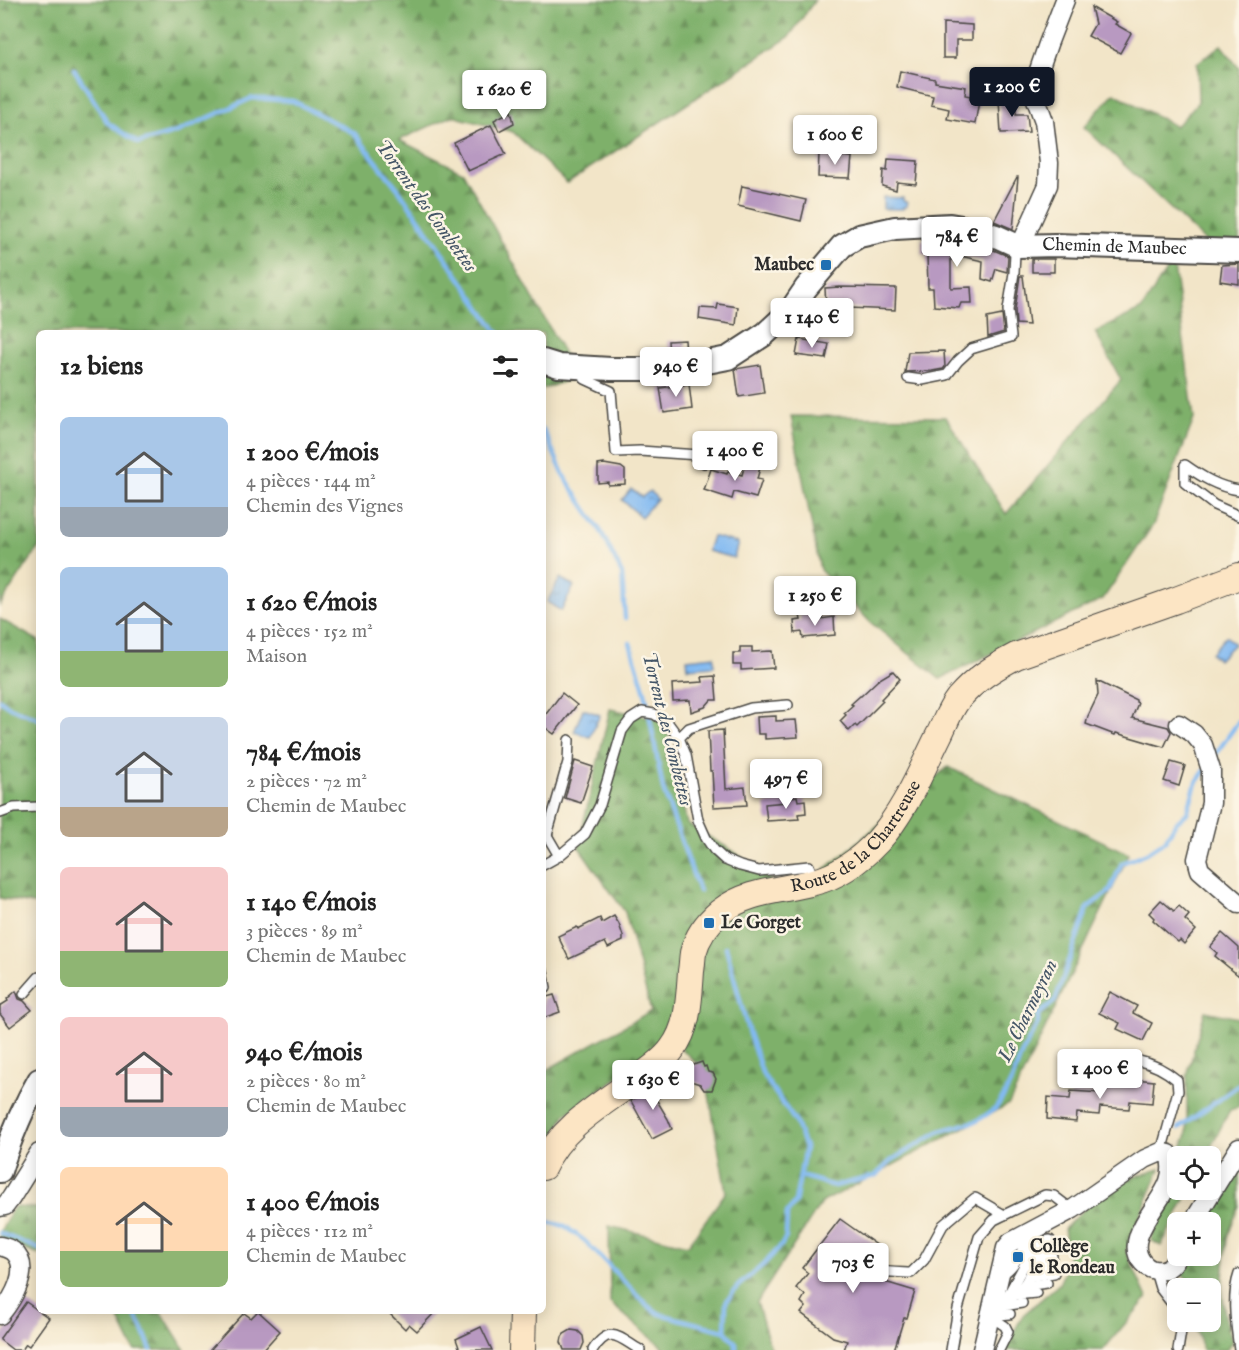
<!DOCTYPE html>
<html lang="fr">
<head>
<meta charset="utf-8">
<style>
  :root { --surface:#fff; --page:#f2f2f2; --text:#222; --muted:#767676; --accent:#111827 }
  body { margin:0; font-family:"IM FELL English",serif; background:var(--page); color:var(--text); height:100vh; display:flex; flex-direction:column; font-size:22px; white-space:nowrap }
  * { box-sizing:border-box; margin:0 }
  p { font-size:20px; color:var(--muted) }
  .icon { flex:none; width:33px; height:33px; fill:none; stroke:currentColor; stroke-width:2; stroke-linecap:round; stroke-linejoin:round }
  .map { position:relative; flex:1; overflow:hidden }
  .drawer { position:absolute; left:36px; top:330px; width:510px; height:984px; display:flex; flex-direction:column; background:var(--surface); border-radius:9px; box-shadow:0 3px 15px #0003 }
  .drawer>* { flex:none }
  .buttons { position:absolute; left:1167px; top:1146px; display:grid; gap:12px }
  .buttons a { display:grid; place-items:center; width:54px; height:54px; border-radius:9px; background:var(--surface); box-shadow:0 3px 15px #0003; font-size:30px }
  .price { position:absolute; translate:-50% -51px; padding:0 14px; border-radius:6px; background:#fff; color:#222; font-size:20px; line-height:39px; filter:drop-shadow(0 2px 3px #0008) }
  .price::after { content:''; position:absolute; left:50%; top:36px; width:18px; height:14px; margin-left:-9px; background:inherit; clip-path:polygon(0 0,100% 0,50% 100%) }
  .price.active { background:var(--accent); color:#fff }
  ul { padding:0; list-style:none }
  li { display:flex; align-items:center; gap:18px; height:150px; padding:0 24px }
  li span { display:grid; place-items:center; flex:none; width:168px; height:120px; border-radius:9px; color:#555 }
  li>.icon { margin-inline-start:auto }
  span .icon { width:72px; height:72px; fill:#fffc; stroke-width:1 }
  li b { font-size:26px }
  h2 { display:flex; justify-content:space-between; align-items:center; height:72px; padding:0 24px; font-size:26px }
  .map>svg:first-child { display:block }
  .forest { fill:url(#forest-firs); stroke:#546e4a; stroke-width:1.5 }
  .water { fill:url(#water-ripples); stroke:#56728e; stroke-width:1.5 }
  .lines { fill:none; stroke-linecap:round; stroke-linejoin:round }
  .stream { stroke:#82baf2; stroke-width:4.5 }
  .building { fill:#b899c1 }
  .service-casing { stroke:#494743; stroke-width:12 }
  .minor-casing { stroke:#494743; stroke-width:21 }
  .tertiary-casing { stroke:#494743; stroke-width:26 }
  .secondary-casing { stroke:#494743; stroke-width:28 }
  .service { stroke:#fff; stroke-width:9 }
  .minor { stroke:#fff; stroke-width:18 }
  .tertiary { stroke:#fff; stroke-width:22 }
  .secondary { stroke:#fce5c4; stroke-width:26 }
  .poi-dot { fill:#1f6fb2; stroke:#fcf5e5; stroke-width:2 }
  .labels { text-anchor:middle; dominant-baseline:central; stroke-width:5; stroke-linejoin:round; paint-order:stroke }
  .street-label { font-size:18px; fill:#2b2b2b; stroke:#fcf5e5 }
  .poi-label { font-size:18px; font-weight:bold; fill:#2b2b2b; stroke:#fcf5e5; text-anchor:start }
  .water-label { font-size:20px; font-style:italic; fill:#455667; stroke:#fcf5e5 }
</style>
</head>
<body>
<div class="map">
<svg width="1239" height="1350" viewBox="0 0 1239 1350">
  <defs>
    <pattern id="forest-firs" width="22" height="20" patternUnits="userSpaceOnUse" patternTransform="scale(1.5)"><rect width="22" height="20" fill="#7eb06a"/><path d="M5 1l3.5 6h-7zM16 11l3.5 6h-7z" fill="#678f57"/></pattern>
    <pattern id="water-ripples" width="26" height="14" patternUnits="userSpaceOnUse" patternTransform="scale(1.5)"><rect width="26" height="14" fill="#82baf2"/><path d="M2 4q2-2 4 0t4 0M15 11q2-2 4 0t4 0" fill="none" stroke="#6b97c4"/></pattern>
  </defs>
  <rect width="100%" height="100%" fill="#fcf5e5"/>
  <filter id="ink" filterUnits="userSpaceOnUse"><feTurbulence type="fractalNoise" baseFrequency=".0167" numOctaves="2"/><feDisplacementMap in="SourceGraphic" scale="12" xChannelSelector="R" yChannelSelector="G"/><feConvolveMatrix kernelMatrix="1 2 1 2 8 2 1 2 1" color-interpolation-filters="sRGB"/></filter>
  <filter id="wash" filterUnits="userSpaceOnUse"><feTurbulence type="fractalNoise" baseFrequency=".008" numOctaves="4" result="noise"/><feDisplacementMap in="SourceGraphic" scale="24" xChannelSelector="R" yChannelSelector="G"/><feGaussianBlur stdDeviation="1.35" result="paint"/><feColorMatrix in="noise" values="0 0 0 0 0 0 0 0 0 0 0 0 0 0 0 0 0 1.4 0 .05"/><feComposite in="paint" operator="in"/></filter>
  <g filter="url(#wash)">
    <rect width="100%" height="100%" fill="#f2e5c8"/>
    <!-- forest -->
    <g class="forest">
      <polygon points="0,0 815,0 789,37 567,183 513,132 452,116 399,140 463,172 577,377 543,389 543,333 39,333 39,547 0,605"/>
      <polygon points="1221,45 1239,68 1239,245 1209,245 1084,127 1114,93 1175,126 1182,120 1198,102 1197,63"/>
      <polygon points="1173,259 1194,419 1153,525 1103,599 940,679 870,622 820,570 791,416 946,417 1006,514 1121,380 1095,332 1142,309"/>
      <polygon points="0,619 39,641 39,905 0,898"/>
      <polygon points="610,709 665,720 687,824 733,851 793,896 948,767 1129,854 1009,1104 821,1203 757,1302 771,1350 666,1350 610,1303 609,1226 688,1245 726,1192 705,1071 671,1039 565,1115 543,1157 543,1072 651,1011 625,912 578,846"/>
      <polygon points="1205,1011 1239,1018 1239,1107 1230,1110 1206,1156 1179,1156 1187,1134 1187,1075"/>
      <polygon points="1177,1162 1178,1190 1190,1190 1161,1246 1151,1240"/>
      <polygon points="1239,1164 1239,1205 1227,1239 1222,1287 1225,1316 1232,1341 1226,1350 1202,1350 1201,1343 1193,1322 1210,1322 1210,1288 1193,1288 1194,1283 1181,1274 1190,1256 1210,1256 1210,1222 1206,1222 1219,1195"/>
      <polygon points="1160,1169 1126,1251 1147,1298 1103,1350 1004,1350 1023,1315 1059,1284 1069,1262 1064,1229 1108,1185"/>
      <polygon points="14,1207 39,1208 39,1255 0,1240 0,1232"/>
      <polygon points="115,1311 161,1311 185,1350 134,1350"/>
    </g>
    <!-- water -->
    <g class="water">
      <polygon points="883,197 903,198 903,201 907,202 906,207 903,207 903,209 883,209"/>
      <polygon points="631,489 642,497 650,491 657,499 641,517 622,500"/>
      <polygon points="712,536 738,543 734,558 707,551"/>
      <polygon points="560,578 574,586 561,611 547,602"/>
      <polygon points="1226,636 1234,644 1218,660 1211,653"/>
      <polygon points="714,656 714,666 688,668 687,659"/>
      <polygon points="583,709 600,715 590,737 574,732"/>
    </g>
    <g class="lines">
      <!-- stream -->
      <g class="stream">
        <polyline points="74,69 108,123 138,143 177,132 252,98 293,101 354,133 399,190 498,333"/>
        <polyline points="543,429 564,476 602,533 622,574 625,618"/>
        <polyline points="630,643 645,692 663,789 699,891"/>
        <polyline points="0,700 10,707 39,719"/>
        <polyline points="1213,758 1239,721"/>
        <polyline points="726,947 749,1034 763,1075 795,1121 805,1147 800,1176"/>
        <polyline points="1179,1128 1239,1085"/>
        <polyline points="823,1183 835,1186 875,1176 892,1160 940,1131 977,1121 995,1109 1004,1096 1013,1078 1022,1053 1038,1023 1038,1015 1055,1001 1088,907 1109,892 1122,863 1147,853 1165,841 1175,824 1187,813 1196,783 1205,770"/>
        <polyline points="543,1221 565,1226 585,1241 649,1307 660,1314 725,1331"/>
        <polyline points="0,1233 39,1249"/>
        <polyline points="133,1311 142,1327 151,1350"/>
        <polyline points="736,1350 736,1343 725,1331 726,1302 738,1286 764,1264 781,1246 786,1237 787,1213 795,1203 800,1176 822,1182"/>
      </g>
    </g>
    <g id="blocks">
      <!-- building -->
      <g class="building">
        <polygon points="1091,7 1117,22 1115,24 1131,33 1120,53 1088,36 1095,24"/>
        <polygon points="943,23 972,25 972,40 956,40 956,58 943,58"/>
        <polygon points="900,71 935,79 935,82 966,87 965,95 971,96 970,99 979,101 975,124 947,119 949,109 931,105 933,96 897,87"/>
        <polygon points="999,100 1016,100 1016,114 1027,114 1029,132 1001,133"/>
        <polygon points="511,111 514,123 499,131 494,120"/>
        <polygon points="491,125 506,154 468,171 454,143"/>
        <polygon points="819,154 852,157 850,178 818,177"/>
        <polygon points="888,159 918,161 916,184 897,182 896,190 882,186 883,170 887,171"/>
        <polygon points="1017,177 1018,177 1013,229 994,221"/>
        <polygon points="742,186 806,200 801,221 738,206"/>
        <polygon points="949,239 970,242 991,249 1008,256 1007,272 996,269 992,282 982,279 983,261 951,254 951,288 971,287 972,303 961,303 959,308 934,306 933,288 928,288 927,254 922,254 922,240"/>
        <rect x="1032" y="259" width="22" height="13"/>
        <polygon points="1239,264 1239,284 1220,281 1222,265"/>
        <polygon points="1020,276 1023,276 1029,325 1016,324 1015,310"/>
        <polygon points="839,287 896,288 895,310 826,307 825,288"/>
        <polygon points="718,304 738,307 736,325 699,319 700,308 717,309"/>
        <polygon points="1002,315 1004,332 988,337 987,318"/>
        <polygon points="799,339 829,344 826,359 796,355"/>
        <polygon points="685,340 686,352 669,354 668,341"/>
        <polygon points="944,351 945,367 943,369 932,371 905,372 908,352"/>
        <polygon points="760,365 764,393 739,397 735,369"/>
        <polygon points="689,384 692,409 664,413 660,388"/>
        <polygon points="746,460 761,464 757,479 762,480 756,498 734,492 732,499 704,490 711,469 727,474 728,471 742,475"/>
        <polygon points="604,464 621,467 625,470 625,484 608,485 608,482 598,483 598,465"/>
        <polygon points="813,614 814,620 834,617 835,635 803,638 802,632 795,633 794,621 801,620 800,615"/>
        <polygon points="740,647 752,647 752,652 772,651 774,668 741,670 741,665 733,665 733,653 740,653"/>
        <polygon points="893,671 900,679 881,699 883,701 857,727 855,725 849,731 840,721 846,715 844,713 853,705 851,704 860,696 861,696 878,680"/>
        <polygon points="715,676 717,700 711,700 705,707 691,712 690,700 673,701 672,684 703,682 702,677"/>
        <polygon points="1097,681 1136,700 1136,702 1138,703 1132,718 1168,727 1171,732 1164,747 1116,733 1115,735 1086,724 1088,716 1098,695"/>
        <polygon points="562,693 577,705 554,734 543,726 543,718"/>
        <polygon points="776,716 776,721 796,720 798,737 765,739 765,734 758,734 757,717"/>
        <polygon points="723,730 726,789 745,787 747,805 714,807 712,771 710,771 708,731"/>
        <polygon points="575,761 593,767 581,803 565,798"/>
        <polygon points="1171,762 1185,766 1179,786 1164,781"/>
        <polygon points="797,796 798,801 805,800 806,813 798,814 799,819 767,821 765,804 786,802 785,798"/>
        <polygon points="1161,900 1174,911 1179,906 1189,915 1185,920 1196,930 1184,944 1180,940 1178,942 1153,920 1154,918 1149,913"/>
        <polygon points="614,916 619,924 623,936 623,941 608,948 605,942 569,959 558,936 577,927 578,929 600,918 602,923"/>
        <polygon points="1222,933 1239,948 1239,976 1215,956 1217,953 1210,947"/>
        <polygon points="16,991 19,999 24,1001 32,1010 10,1027 0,1014 0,1006 8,1001 7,999"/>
        <polygon points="1110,992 1137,1006 1133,1013 1152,1023 1143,1041 1117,1029 1120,1023 1099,1013"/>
        <polygon points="554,995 560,1012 543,1018 543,998"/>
        <polygon points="702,1062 704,1067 706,1066 708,1072 713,1073 716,1079 712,1090 704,1090 700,1084 681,1078 666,1086 662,1079 680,1063 685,1068"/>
        <polygon points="1125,1078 1154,1081 1152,1103 1130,1101 1129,1109 1100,1107 1099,1115 1077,1113 1076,1122 1047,1119 1048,1097 1070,1099 1071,1091 1101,1093 1101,1084 1124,1085"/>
        <polygon points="660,1081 667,1093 656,1099 668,1119 672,1129 652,1139 631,1101"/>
        <polygon points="840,1219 885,1251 875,1263 859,1255 853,1255 849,1260 852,1266 866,1274 865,1276 915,1291 907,1318 904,1318 894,1350 844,1350 847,1341 833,1337 801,1313 806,1307 801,1302 805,1295 796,1288 808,1273 802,1268"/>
        <polygon points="26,1302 49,1318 29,1346 26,1344 22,1350 13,1350 0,1340 0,1338"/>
        <polygon points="258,1311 280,1331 263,1350 210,1350 244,1313 251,1318"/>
        <polygon points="387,1311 436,1311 417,1331 409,1324 405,1329"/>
        <polygon points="481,1327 492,1350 460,1350 456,1339"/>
        <polygon points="571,1330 578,1331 583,1336 584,1343 581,1350 564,1350 561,1342 562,1337 564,1334"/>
      </g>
    </g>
  </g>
  <g filter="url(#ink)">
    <use href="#blocks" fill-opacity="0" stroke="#494743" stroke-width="1.5"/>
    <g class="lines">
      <defs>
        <g id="service">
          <polyline points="583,368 585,379 611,391 616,452 640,451 698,455 704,463"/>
          <polyline points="908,378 922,380 947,375 958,361 971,349 1011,337 1008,310 1014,273 1015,252 1018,246"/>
          <path d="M 1239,490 C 1218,487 1202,477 1185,465 L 1185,483 L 1214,505 L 1239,516"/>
          <polyline points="679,738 689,728 751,708 788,705"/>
          <polyline points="0,813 14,808 39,807"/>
          <polyline points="545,832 559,856"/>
          <polyline points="547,835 568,762 569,740"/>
          <polyline points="543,865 559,856 585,834 600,805 622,731 631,719 642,712 654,714 668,723 679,738 686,755 698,820 706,838 714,850 725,860 740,866 759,871 809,866 814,879"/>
          <polyline points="543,971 546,988"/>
          <polyline points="24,994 39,977"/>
          <path d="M 1087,1058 C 1122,1058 1149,1056 1177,1080 L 1178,1091 L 1161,1152"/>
          <polyline points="1033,1243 1050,1240"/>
          <polyline points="1034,1250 1051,1248"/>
          <polyline points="1035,1259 1052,1256"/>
          <path d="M 856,1261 C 872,1273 890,1272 911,1273 L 924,1260 L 943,1225 L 975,1198 L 1004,1215"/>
          <polyline points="1032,1267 1053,1265"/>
          <polyline points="1155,1271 1160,1288 1173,1305 1178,1315"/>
          <path d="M 1239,1274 C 1231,1297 1236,1325 1239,1349"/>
          <path d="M 1001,1275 C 1016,1267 1020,1251 1030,1238"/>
          <polyline points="1028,1277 1054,1273"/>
          <polyline points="1024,1286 1047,1283"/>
          <polyline points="1015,1295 1036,1293"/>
          <polyline points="1004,1302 1027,1260 1032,1244"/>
          <polyline points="1003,1306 1022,1303"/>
          <path d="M 994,1313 C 1013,1296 1037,1279 1034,1251 C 1033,1244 1030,1239 1029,1232"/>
          <polyline points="990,1316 1005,1326 1008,1332 999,1350"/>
          <polyline points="990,1316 1010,1314"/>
          <path d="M 593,1350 C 610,1324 619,1338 640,1350"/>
          <polyline points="951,1350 958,1309 979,1237 994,1220 1045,1195 1054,1196 1071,1209"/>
          <polyline points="1178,1350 1182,1325 1181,1322"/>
        </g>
        <g id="minor">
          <polyline points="1018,246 1023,240 1048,185 1049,163 1044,121 1034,94 1036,79 1048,44 1065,0"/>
          <polyline points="1179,724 1194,734 1203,745 1211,770 1211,803 1197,859 1200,870 1239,904"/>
          <polyline points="0,1207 5,1206 11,1198 39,1153"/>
          <polyline points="1193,1222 1239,1148"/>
          <path d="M 0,1246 C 4,1247 10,1249 13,1251 C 33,1268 12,1300 0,1315"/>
          <path d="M 982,1350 L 1006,1248 L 1011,1242 L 1073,1209 L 1145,1159 L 1161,1152 L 1169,1154 C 1172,1163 1172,1172 1169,1181 C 1162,1204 1121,1239 1143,1263 C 1149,1270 1155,1271 1163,1270 C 1171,1268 1176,1261 1178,1254"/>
        </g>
        <g id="tertiary">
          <path id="s1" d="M 543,361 L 559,366 L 611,369 L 650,369 L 692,365 L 728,358 L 765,334 L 791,310 L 806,288 L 842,246 L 859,236 L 895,228 L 950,225 L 973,229 L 996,236 L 1018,246 L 1055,245 L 1239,251"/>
          <path d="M 0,1171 C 10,1139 22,1109 39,1080"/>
        </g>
        <g id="secondary">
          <path id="s2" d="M 543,1167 C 560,1128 600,1105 634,1081 C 647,1072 663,1062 672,1049 C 689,1027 689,998 691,971 C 692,966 692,959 693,953 C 697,937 707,923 720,912 C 748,890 781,891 814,882 C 839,876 861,859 878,841 C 905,811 921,771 939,735 C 945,723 950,709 958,699 C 975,679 993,668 1016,656 L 1176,600 L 1239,576"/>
          <polyline points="522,1350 523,1311"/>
        </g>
      </defs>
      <!-- service casing -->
      <use href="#service" class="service-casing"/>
      <!-- minor casing -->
      <use href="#minor" class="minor-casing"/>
      <!-- tertiary casing -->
      <use href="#tertiary" class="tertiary-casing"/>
      <!-- secondary casing -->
      <use href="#secondary" class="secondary-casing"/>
      <!-- service -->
      <use href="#service" class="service"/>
      <!-- minor -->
      <use href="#minor" class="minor"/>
      <!-- tertiary -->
      <use href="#tertiary" class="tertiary"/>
      <!-- secondary -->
      <use href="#secondary" class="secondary"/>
    </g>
  </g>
  <!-- markers -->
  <g class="poi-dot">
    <rect x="820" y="259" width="12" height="12" rx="3"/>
    <rect x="703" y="917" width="12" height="12" rx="3"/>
    <rect x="1012" y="1251" width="12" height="12" rx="3"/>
  </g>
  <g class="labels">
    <!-- street labels -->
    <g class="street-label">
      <text stroke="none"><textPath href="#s1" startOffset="628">Chemin de Maubec</textPath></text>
      <text stroke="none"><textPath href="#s2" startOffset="488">Route de la Chartreuse</textPath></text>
    </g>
    <!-- poi labels -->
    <g class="poi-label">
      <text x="814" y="265" text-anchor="end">Maubec</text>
      <text x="721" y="923">Le Gorget</text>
      <text x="1030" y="1247">Collège<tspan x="1030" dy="21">le Rondeau</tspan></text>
    </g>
    <!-- water labels -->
    <g class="water-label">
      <text transform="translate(426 206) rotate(54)">Torrent des Combettes</text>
      <text transform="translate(667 729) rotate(76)">Torrent des Combettes</text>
      <text transform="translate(1028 1011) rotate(-64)">Le Charmeyran</text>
    </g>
  </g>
</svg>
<div class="buttons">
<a><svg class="icon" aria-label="locate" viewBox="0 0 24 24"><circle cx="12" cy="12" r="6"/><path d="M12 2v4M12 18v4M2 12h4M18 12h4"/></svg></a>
<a>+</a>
<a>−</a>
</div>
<b class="price active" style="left:1012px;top:118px">1 200 €</b>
<b class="price" style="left:504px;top:121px">1 620 €</b>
<b class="price" style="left:835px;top:166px">1 600 €</b>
<b class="price" style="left:957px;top:268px">784 €</b>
<b class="price" style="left:812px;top:349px">1 140 €</b>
<b class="price" style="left:676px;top:398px">940 €</b>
<b class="price" style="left:735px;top:482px">1 400 €</b>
<b class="price" style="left:815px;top:627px">1 250 €</b>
<b class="price" style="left:786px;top:810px">497 €</b>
<b class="price" style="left:1100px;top:1100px">1 400 €</b>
<b class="price" style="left:653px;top:1111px">1 630 €</b>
<b class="price" style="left:853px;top:1294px">703 €</b>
<section class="drawer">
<h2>12 biens<svg class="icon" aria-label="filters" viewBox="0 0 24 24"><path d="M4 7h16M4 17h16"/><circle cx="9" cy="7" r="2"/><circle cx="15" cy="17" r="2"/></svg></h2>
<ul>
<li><span style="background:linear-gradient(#a9c7e8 75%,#9aa5b1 0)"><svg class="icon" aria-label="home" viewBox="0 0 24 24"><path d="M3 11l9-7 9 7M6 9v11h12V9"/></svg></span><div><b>1 200 €/mois</b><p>4 pièces · 144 m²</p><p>Chemin des Vignes</p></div></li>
<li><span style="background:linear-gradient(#a9c7e8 70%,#8fb573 0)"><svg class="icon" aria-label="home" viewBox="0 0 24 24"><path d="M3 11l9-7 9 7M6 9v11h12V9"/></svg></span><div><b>1 620 €/mois</b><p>4 pièces · 152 m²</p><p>Maison</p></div></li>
<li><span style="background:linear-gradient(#c9d6e8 75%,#b9a48a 0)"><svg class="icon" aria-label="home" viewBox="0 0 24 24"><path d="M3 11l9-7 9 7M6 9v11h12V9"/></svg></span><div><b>784 €/mois</b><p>2 pièces · 72 m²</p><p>Chemin de Maubec</p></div></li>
<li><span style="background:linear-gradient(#f6c9c9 70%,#8fb573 0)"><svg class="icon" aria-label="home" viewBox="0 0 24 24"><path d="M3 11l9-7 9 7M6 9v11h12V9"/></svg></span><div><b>1 140 €/mois</b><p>3 pièces · 89 m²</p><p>Chemin de Maubec</p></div></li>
<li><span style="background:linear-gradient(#f6c9c9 75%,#9aa5b1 0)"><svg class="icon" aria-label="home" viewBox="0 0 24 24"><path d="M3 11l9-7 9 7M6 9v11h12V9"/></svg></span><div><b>940 €/mois</b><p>2 pièces · 80 m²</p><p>Chemin de Maubec</p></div></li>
<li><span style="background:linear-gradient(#ffd9b3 70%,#8fb573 0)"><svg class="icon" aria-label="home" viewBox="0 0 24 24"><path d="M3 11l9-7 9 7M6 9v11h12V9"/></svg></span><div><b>1 400 €/mois</b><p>4 pièces · 112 m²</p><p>Chemin de Maubec</p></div></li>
</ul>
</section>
</div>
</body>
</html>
